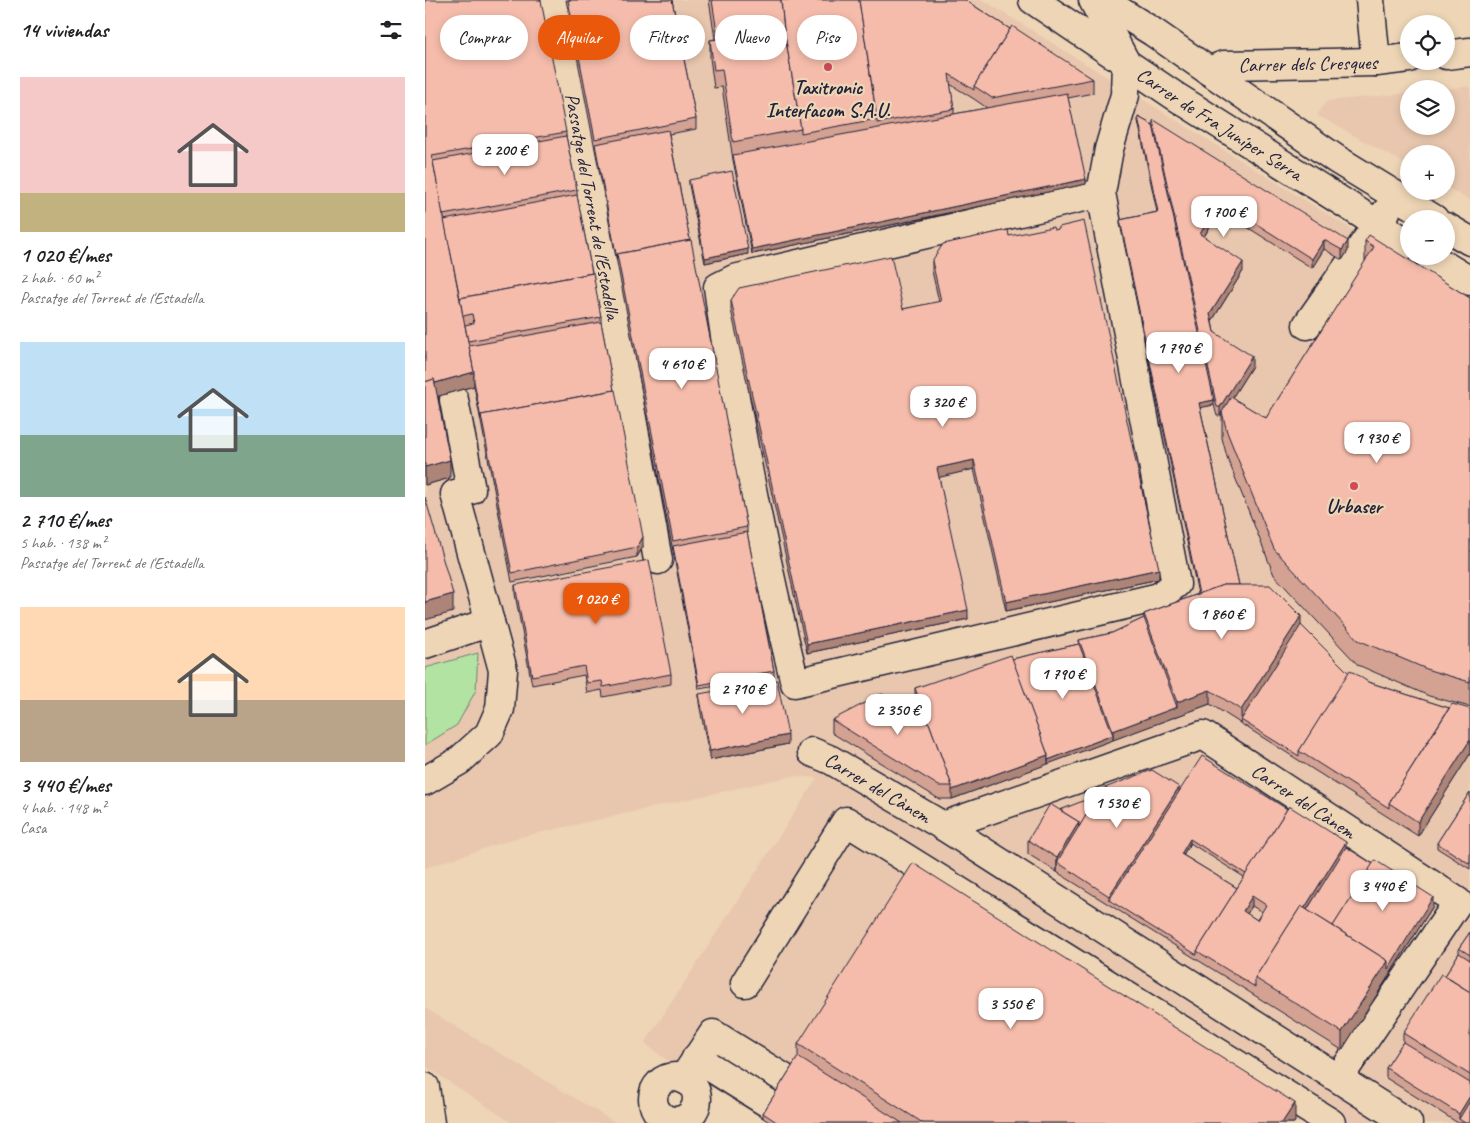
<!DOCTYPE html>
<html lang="es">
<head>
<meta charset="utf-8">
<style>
  :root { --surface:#fff; --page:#f6f6f6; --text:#202124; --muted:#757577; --accent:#ea580c }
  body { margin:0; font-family:Caveat,sans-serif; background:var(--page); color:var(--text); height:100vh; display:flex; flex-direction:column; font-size:19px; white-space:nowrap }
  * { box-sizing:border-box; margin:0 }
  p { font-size:16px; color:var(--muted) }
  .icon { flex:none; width:28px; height:28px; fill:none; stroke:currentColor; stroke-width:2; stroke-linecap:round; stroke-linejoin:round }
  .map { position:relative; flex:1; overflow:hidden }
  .details { display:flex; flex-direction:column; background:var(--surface); width:425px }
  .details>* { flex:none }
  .top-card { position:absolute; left:15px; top:15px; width:475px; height:45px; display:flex; gap:10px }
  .fabs { position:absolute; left:975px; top:15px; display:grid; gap:10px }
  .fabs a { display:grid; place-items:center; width:55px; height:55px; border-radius:50%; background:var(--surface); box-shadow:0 2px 8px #0003; font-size:25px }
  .price { position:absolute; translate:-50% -42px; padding:0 11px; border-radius:10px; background:#fff; color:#222; font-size:16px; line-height:32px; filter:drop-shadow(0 1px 2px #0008) }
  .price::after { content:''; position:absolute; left:50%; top:30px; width:15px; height:11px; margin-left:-8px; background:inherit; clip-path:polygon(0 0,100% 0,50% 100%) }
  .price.active { background:var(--accent); color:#fff }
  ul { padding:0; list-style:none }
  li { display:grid; align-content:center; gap:10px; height:265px; padding:0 20px }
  li span { display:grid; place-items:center; height:155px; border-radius:0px; color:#555 }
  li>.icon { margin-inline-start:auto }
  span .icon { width:90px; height:90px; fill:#fffc; stroke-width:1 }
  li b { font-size:21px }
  h2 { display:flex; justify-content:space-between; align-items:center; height:60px; padding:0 20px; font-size:21px }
  .chip { padding:0 18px; border-radius:22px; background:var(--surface); box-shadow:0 2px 8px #0003; font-size:18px; line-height:45px }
  .chip.active { background:var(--accent); color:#fff }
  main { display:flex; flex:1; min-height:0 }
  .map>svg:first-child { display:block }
  .built { fill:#e8c7ae }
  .green { fill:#b3e3a3; stroke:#6a826f }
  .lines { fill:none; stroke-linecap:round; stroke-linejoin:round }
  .minor-casing { stroke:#22223b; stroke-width:31 }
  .minor { stroke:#eed5b6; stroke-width:28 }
  .wall { fill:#d3a293; stroke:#22223b; fill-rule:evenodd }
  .shaded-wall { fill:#ac8478; stroke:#22223b }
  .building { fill:#f5bcab; stroke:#22223b; fill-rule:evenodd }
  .poi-dot { fill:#d1495b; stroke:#eed5b6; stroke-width:2 }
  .labels { text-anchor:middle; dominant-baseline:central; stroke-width:4.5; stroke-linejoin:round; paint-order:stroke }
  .street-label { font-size:20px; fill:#22223b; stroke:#eed5b6 }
  .poi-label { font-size:20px; font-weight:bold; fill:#22223b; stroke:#eed5b6 }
</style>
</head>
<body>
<main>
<section class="details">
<h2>14 viviendas<svg class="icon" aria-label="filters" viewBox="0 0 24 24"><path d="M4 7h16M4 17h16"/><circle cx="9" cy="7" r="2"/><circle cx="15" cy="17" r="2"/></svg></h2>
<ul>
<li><span style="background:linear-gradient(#f6c9c9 75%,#c2b280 0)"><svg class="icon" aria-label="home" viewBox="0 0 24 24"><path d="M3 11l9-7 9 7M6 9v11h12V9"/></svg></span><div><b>1 020 €/mes</b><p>2 hab. · 60 m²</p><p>Passatge del Torrent de l'Estadella</p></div></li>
<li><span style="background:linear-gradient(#bfe0f5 60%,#7fa58c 0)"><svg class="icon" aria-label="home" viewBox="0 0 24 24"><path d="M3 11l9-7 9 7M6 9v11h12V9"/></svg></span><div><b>2 710 €/mes</b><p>5 hab. · 138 m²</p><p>Passatge del Torrent de l'Estadella</p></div></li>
<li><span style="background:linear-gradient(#ffd9b3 60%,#b9a48a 0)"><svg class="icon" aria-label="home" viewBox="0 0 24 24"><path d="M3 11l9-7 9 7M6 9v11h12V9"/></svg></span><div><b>3 440 €/mes</b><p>4 hab. · 148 m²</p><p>Casa</p></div></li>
</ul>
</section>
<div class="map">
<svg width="1045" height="1123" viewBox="0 0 1045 1123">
  <rect width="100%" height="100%" fill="#eed5b6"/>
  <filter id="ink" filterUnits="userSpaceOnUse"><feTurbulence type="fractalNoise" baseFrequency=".02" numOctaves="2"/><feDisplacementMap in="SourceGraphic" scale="10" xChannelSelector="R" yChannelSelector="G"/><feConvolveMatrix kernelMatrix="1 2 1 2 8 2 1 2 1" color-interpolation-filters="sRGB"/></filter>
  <g filter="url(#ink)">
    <!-- built -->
    <g class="built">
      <polygon points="0,0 558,0 1045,303 1045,1123 346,1123 240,1059 220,1043 392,778 367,776 91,838 0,868"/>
      <polygon points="1045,86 1045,200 1021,187 1021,154 984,154 984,166 892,115 902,101 984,93 984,126 1021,126 1021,89"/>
      <polygon points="0,1008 48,1037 191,1123 87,1123 0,1066"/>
    </g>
    <!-- green -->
    <polygon class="green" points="53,653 51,690 32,725 0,745 0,668"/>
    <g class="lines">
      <defs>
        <g id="minor">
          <path id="s1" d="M 130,0 L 233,560"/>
          <path id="s2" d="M 608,0 L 750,96 L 984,244"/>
          <path d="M 668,0 L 701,63 L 700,95 L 684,149 L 676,193 L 751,584 L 734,597 L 370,683 C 338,552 311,420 293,287 L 309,279 L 676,193"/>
          <polyline points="677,0 728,32 911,159 1009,219"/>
          <polyline points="945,0 951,62"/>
          <polyline points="1021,55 1045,52"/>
          <path id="s3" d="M 784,71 L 799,65 L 951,62 L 984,58"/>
          <polyline points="1021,227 1045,241"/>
          <polyline points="1004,256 1045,281"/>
          <polyline points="882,325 961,212"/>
          <polyline points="0,644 65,622"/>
          <path id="s4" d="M 387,752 L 406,760 L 518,826 L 983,1123"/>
          <polyline points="0,781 34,761 64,734 75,709 78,670 30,494 46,490 29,400"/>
          <path id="s5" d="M 518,826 L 778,735 L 1033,902 L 914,1078"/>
          <polyline points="320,983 421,821 906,1123"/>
          <polyline points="271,1058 346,1105"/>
          <circle cx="250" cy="1099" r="22"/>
          <polyline points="258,1079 288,1034 362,1080"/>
          <polyline points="0,1087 5,1123"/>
        </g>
      </defs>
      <!-- minor casing -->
      <use href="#minor" class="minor-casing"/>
      <!-- minor -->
      <use href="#minor" class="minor"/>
    </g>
    <!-- wall -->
    <g class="wall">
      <polygon points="0,0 141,132 141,136 152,190 152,195 167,273 176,317 176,322 218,547 212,557 87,582 49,386 13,396 25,478 0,485"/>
      <polygon points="141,0 247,0 271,119 271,129 244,134 322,527 322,532 349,671 349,676 274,689 248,551"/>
      <path d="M 284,0 L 540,0 L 585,29 L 668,79 L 668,93 L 643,98 L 661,184 L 327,254 L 308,160 L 297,87 L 289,88 L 285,58 L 285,40 L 290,39 ZM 525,84 L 549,99 L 562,108 L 529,114 L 529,109 Z"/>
      <polygon points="713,117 728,125 728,121 923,251 917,260 899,249 887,268 795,210 779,237 818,271 787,321 789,332 827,366 807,398 841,418 940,262 940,241 1045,298 1045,707 1004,696 933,665 849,575 802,457 797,438 797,415 795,416 792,416 789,405 775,407 814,585 876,625 924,673 943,682 1024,708 1045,709 1045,754 993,836 785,704 527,799 514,799 407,733 407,720 498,719 490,697 490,688 587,659 654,644 654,640 687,633 719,618 719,614 773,594 695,224 695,220 732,212 713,121"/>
      <polygon points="264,180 323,254 280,263 264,185"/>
      <polygon points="584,236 734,579 581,611 549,469 514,477 543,619 382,653 306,310 306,300 478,309 514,302 507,271 507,261"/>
      <polygon points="90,585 246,674 246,684 178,697 177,690 162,693 159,675 107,685 90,594"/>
      <polygon points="274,694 363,744 285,760 274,703"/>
      <path d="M 754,792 L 921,847 L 1008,906 L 917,1050 L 603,854 L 603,840 L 635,810 ZM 765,843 L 819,877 L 812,888 L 758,855 ZM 827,906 L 837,912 L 832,920 L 822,914 Z"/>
      <polygon points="1045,792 1045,869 1012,848 1012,843"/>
      <polygon points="1045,932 1045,1123 1033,1123 961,1078 961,1068 978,1042 978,1033 1020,976 1034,953 1034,948"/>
      <polygon points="373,1044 870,1121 869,1123 346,1123 338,1118 338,1113 373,1057"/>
    </g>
    <!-- shaded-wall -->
    <g class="shaded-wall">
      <polygon points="661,179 661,184 327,254 327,249"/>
      <polygon points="795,201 795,210 775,243 775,234"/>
      <polygon points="899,240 899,249 887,268 887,259"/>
      <polygon points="923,241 923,251 917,260 917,250"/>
      <polygon points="323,249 323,254 280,263 280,258"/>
      <polygon points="818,262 818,271 785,324 785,314"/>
      <polygon points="827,356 827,366 797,414 797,412 795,416 795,407"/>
      <polygon points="49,372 49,386 0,400 0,386"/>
      <polygon points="789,400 789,405 774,408 774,403"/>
      <polygon points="25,460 25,478 0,485 0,467"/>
      <polygon points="549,460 549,469 512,478 512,468"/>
      <polygon points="218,537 218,547 212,557 212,547"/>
      <polygon points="734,569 734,579 581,611 581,602"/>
      <polygon points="28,594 28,612 0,620 0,602"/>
      <polygon points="543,610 543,619 382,653 382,644"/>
      <polygon points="876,616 876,630 816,720 816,724 816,710"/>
      <polygon points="785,690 785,704 688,740 688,731 752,707 752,702"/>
      <polygon points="363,735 363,744 285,760 285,751"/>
      <polygon points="688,735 688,740 623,764 623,760"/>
      <polygon points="1045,740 1045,754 993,836 993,822"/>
      <polygon points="623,755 623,764 527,799 527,790"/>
      <polygon points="754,787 754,796 684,900 684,896"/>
      <polygon points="654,822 654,831 632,862 632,872 632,858"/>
      <polygon points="765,839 765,843 756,858 756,854"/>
      <polygon points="921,842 921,851 834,981"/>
      <polygon points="827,896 827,906 818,920 818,911"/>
      <polygon points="1008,897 1008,906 917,1050 917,1032 963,961"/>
      <polygon points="1045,1096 1045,1106 1034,1119 1034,1114"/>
      <polygon points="870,1103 870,1121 869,1123 857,1123"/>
    </g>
    <!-- building -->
    <g class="building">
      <polygon points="0,0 116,0 141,132 7,156 49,372 10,383 9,379 0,382"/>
      <polygon points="143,0 247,0 271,119 170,139"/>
      <polygon points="287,0 356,0 359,29 376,129 308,142 297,69 289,70 285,40 293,39"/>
      <polygon points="356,0 434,0 452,119 376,133 376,129 359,29"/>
      <polygon points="434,0 540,0 585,29 549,86 549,90 524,74 529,109 452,123 452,119"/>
      <polygon points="587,26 668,79 567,98 549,86"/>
      <polygon points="642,93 661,179 327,249 308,155"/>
      <polygon points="713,117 728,125 789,400 774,403 814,585 798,585 774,594 695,220 733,212"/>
      <polygon points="729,120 923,241 917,250 899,240 887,259 795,201 775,234 818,262 785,314 789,332 827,356 795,407 792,407 728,121"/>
      <polygon points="243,130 265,240 192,254 192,259 170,144"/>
      <polygon points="141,136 152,190 18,215 8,161"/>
      <polygon points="307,171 323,249 280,258 264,180"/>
      <polygon points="152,195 167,273 35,298 19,220"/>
      <polygon points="659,221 734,569 581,602 549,460 512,468 543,610 382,644 306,300 314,288 466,256 478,309 516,301 507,261 518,244 583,230 584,236 628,227 629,230 634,229 634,227"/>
      <polygon points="944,235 1045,298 1045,682 1004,670 933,640 849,549 802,432 797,412 806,397 841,418 949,247 940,241"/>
      <polygon points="266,240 322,527 248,541 192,254"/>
      <polygon points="168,273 176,317 43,341 40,325 49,323 47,314 38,316 35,298"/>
      <polygon points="176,322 189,390 56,415 56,419 49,381 49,372 44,346"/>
      <polygon points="9,379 25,460 0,467 0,382"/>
      <polygon points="190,390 218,537 212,547 87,573 56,415"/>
      <polygon points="0,497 28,594 0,602"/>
      <polygon points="322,532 349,671 274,685 248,546"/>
      <polygon points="224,560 246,674 178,687 177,681 162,683 159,666 107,676 90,585"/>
      <polygon points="798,585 845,585 876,616 816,710 785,690 752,702 719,614"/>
      <polygon points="719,618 752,707 688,731 654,640 687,633"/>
      <polygon points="876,625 924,673 874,751 874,756 816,720"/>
      <polygon points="654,644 688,735 623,760 623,755 587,659"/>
      <polygon points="586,655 623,755 527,790 527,786 504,723 502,722 490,688"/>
      <polygon points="925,670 943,682 1024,708 964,803 964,808 874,751"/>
      <polygon points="352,680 363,735 285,751 274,694"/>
      <polygon points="457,694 504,723 527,786 514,786 407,720"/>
      <polygon points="1027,704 1045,709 1045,740 993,822 964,803"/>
      <polygon points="777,756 862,809 821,874 765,839 756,854 812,888 772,951 772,955 684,900"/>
      <polygon points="727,770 754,787 684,896 632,862 677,789"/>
      <polygon points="1045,792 1045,864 1012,843"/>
      <polygon points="673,795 654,827 654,822 635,810"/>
      <polygon points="625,804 654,822 632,858 603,840"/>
      <path d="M 864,806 L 921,842 L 879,909 L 876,906 L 830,978 L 830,987 L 772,951 ZM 827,896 L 841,905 L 832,920 L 818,911 Z"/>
      <polygon points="921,847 948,864 908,926 882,910"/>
      <polygon points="950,860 1008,897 963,969 963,961 908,926"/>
      <polygon points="488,863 870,1103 857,1123 498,1123 373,1044"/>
      <polygon points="876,906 963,961 917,1032 830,978"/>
      <polygon points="1045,932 1045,955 1034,948"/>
      <polygon points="1034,953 1045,960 1045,992 1020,976"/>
      <polygon points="1016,974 1045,992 1045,1075 978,1033"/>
      <polygon points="978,1042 1045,1083 1045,1096 1034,1114 961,1068"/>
      <polygon points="373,1057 477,1123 353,1123 338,1113"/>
      <polygon points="1045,1101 1045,1123 1040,1123 1034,1119"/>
    </g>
  </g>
  <!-- markers -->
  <g class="poi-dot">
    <circle cx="403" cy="67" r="5"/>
    <circle cx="929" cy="486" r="5"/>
  </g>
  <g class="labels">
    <!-- street labels -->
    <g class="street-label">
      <text stroke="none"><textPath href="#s3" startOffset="100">Carrer dels Cresques</textPath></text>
      <text stroke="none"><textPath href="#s2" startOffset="224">Carrer de Fra Juníper Serra</textPath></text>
      <text stroke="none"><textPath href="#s1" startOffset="210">Passatge del Torrent de l'Estadella</textPath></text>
      <text stroke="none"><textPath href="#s4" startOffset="75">Carrer del Cànem</textPath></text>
      <text stroke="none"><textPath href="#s5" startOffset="396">Carrer del Cànem</textPath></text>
    </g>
    <!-- poi labels -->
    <g class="poi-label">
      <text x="403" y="87">Taxitronic<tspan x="403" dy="23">Interfacom S.A.U.</tspan></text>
      <text x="929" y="506">Urbaser</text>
    </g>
  </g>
</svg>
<div class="fabs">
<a><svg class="icon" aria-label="locate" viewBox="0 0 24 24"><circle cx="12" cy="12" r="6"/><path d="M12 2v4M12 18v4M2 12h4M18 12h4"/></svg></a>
<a><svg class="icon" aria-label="layers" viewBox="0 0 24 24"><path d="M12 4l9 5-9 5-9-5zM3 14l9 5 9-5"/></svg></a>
<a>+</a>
<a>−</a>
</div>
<b class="price" style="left:80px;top:176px">2 200 €</b>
<b class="price" style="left:799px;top:238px">1 700 €</b>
<b class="price" style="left:754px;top:374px">1 790 €</b>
<b class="price" style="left:257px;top:390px">4 610 €</b>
<b class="price" style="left:518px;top:428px">3 320 €</b>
<b class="price" style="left:952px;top:464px">1 930 €</b>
<b class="price active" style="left:171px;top:625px">1 020 €</b>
<b class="price" style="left:797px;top:640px">1 860 €</b>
<b class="price" style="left:638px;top:700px">1 790 €</b>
<b class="price" style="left:318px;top:715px">2 710 €</b>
<b class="price" style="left:473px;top:736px">2 350 €</b>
<b class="price" style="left:692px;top:829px">1 530 €</b>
<b class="price" style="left:958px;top:912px">3 440 €</b>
<b class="price" style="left:586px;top:1030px">3 550 €</b>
<div class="top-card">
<a class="chip">Comprar</a>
<a class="chip active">Alquilar</a>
<a class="chip">Filtros</a>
<a class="chip">Nuevo</a>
<a class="chip">Piso</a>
</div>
</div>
</main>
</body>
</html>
